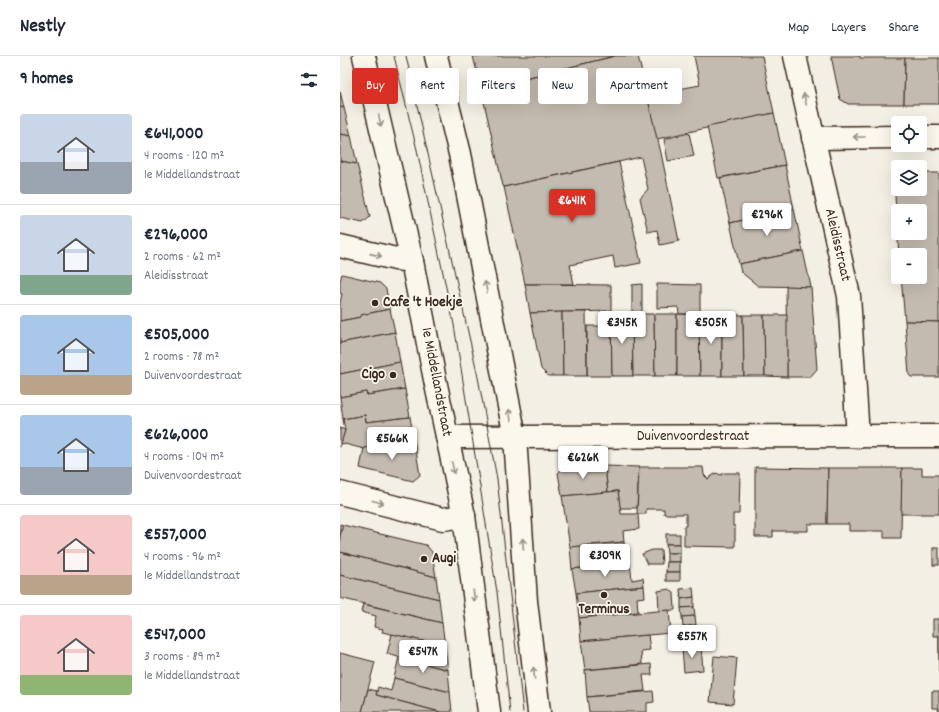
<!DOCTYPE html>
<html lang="en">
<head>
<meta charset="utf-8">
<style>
  :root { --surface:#fff; --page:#f6f6f7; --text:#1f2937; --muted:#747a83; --line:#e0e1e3; --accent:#d93025 }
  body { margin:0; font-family:Dekko,sans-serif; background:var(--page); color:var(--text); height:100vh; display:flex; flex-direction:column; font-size:15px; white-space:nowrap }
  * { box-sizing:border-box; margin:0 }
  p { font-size:13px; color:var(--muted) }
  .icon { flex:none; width:22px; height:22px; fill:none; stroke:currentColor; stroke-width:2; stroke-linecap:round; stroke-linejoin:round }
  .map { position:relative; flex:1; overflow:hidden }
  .side { display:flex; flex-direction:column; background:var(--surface); width:340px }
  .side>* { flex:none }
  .guide { position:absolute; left:12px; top:12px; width:380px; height:36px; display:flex; gap:8px }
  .tools { position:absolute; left:551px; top:60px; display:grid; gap:8px }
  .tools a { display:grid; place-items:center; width:36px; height:36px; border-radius:4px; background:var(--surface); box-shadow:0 4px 16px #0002; font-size:20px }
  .price { position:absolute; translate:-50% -34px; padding:0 9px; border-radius:4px; background:#fff; color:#222; font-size:13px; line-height:26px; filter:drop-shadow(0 1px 2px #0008) }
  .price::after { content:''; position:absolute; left:50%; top:24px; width:12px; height:9px; margin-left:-6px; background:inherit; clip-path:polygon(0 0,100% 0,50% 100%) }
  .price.active { background:var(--accent); color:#fff }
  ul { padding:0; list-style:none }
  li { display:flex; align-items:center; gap:12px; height:100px; padding:0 20px }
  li+li { border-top:1px solid var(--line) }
  li span { display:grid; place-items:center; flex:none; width:112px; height:80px; border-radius:4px; color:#555 }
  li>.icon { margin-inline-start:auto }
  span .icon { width:48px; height:48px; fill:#fffc; stroke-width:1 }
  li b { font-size:17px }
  h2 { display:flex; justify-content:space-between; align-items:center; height:48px; padding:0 20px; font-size:17px }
  .pill { padding:0 14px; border-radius:4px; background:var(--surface); box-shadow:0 4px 16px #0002; font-size:14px; line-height:36px }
  .pill.active { background:var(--accent); color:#fff }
  header { display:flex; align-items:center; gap:24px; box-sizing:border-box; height:56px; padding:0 20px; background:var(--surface); border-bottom:1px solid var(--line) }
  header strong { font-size:19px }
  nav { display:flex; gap:22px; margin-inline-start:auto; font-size:14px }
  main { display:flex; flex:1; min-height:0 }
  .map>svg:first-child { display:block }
  .building { fill:#c3bbb0; stroke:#3b2a1e; fill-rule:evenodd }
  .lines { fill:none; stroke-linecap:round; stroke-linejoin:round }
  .minor-casing { stroke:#3b2a1e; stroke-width:25 }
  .tertiary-casing { stroke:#3b2a1e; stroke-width:25 }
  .minor { stroke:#fbf7ec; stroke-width:22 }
  .tertiary { stroke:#fbf7ec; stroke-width:22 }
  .tram { stroke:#3b2a1e; stroke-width:1 }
  .oneway { stroke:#9b9085 }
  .poi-dot { fill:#3b2a1e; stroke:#fbf7ec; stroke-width:1.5 }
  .labels { text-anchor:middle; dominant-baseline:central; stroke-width:3.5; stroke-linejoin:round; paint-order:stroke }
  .street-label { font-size:15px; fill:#3b2a1e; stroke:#fbf7ec }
  .poi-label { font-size:15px; font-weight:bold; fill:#3b2a1e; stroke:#fbf7ec; text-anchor:start }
</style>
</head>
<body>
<header>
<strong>Nestly</strong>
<nav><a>Map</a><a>Layers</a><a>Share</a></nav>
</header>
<main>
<section class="side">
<h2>9 homes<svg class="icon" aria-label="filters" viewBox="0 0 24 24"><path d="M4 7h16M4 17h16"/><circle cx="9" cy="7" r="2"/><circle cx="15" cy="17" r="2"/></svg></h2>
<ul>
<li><span style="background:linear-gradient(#c9d6e8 60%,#9aa5b1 0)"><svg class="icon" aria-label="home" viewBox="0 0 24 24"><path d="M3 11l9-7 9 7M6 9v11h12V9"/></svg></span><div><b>€641,000</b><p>4 rooms · 120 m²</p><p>1e Middellandstraat</p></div></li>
<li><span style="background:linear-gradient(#c9d6e8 75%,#7fa58c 0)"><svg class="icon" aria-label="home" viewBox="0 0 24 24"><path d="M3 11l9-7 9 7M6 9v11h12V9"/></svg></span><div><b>€296,000</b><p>2 rooms · 62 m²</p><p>Aleidisstraat</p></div></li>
<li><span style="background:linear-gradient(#a9c7e8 75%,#b9a48a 0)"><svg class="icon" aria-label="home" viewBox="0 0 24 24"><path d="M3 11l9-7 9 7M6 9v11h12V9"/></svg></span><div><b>€505,000</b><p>2 rooms · 78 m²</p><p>Duivenvoordestraat</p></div></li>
<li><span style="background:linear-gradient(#a9c7e8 65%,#9aa5b1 0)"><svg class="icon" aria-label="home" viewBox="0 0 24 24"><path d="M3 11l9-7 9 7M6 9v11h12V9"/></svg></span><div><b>€626,000</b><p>4 rooms · 104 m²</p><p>Duivenvoordestraat</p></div></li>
<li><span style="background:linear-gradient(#f6c9c9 75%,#b9a48a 0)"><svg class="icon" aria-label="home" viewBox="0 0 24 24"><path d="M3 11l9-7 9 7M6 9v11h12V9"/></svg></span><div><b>€557,000</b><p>4 rooms · 96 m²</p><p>1e Middellandstraat</p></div></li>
<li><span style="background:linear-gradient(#f6c9c9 75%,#8fb573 0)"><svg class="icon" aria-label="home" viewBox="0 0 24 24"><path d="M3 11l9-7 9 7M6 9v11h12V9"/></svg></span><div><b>€547,000</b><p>3 rooms · 89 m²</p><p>1e Middellandstraat</p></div></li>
</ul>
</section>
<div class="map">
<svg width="599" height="656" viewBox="0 0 599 656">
  <rect width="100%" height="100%" fill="#f3efe4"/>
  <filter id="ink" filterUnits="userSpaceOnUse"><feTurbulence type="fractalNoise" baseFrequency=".025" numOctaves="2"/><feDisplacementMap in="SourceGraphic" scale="8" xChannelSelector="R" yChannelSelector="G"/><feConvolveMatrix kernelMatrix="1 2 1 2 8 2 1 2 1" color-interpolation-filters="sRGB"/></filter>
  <g filter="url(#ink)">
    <!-- building -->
    <g class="building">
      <polygon points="133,0 275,0 141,33"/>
      <polygon points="275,0 298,0 321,97 339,185 320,189 317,174 308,176 300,142 308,133 301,101 164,131 163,130 141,33"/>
      <polygon points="354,0 422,0 434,57 317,83 307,39 360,29"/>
      <polygon points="491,0 520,0 520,2 565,2 564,48 508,48 500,43"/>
      <polygon points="565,2 599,2 599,48 564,48"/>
      <polygon points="0,35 4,52 0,51"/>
      <polygon points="0,51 4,52 11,80 0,78"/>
      <polygon points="434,57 445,109 378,122 367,71"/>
      <polygon points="349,77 354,100 328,105 324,83"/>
      <polygon points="0,78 11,80 17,108 0,105"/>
      <polygon points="0,105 17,108 30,161 23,167 0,162"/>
      <polygon points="279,106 301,207 275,212 273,200 230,209 234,228 185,228 164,131"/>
      <polygon points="445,109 454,153 390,167 380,122"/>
      <path d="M 580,117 L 599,117 L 599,266 L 565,265 L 561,221 L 580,221 L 580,199 L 559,199 L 554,125 L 558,120 L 558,133 L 580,133 ZM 558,155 L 580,155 L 580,177 L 558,177 Z"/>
      <polygon points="454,153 463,195 399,208 390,167"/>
      <polygon points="463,195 471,231 418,230 401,216 399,208"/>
      <polygon points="2,218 40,227 46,233 50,253 21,259 21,261 0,265 0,247 2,238 0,237 0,225"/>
      <polygon points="185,228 271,229 271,255 190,257"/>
      <polygon points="302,228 302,258 292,258 292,229"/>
      <polygon points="317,228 360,229 360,258 339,258 338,251 317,252"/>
      <polygon points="446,230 471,231 477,313 470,321 447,321"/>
      <polygon points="50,253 55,276 0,287 0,265 21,261 21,259"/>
      <polygon points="271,255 272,320 247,320 247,270 262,270 261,256"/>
      <polygon points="222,256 223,320 208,320 201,313 190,257"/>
      <polygon points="222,256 246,256 247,320 223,320"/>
      <polygon points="271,258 292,258 293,320 272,320"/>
      <polygon points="292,258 314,258 315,320 293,320"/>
      <polygon points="314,258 337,258 337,320 315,320"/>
      <polygon points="337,258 359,259 360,320 337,320"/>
      <polygon points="359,259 382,259 382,320 360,320"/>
      <polygon points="382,259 403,259 404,320 382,320"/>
      <polygon points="403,259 424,259 425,320 404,320"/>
      <polygon points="424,259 447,259 447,321 425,320"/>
      <polygon points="565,265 599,266 599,321 571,321 569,319"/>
      <polygon points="55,276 60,306 0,318 0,287"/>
      <polygon points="60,306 65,333 27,339 26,336 0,341 0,318"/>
      <polygon points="65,333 70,361 26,366 25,359 3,363 0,341 26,336 27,339"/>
      <polygon points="25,359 26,366 70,361 75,389 24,393 1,387 5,374 3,363"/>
      <polygon points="0,372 5,374 0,391"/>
      <polygon points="75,389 80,419 73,425 20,412 24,392"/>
      <polygon points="225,410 265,410 268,436 222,440 218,417"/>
      <polygon points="265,410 299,411 297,452 280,452 278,435 268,436"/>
      <polygon points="299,411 363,411 364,419 368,423 376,417 381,419 384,417 400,417 399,458 393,458 393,470 395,470 395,491 344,490 344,470 346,470 346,458 324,458 324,453 306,453 306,458 297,458"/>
      <polygon points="415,411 488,412 487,468 468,468 468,475 433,475 433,481 415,481"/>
      <polygon points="488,412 562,412 561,482 544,482 544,475 509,475 509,468 487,468"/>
      <polygon points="562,412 582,412 582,419 599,419 599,458 561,458"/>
      <polygon points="278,435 281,458 298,458 299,473 283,475 284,486 230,491 222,440"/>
      <polygon points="0,468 3,469 0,480"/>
      <polygon points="3,469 86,489 92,496 96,521 0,496 0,480"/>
      <rect x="326" y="478" width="14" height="10"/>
      <polygon points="284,486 285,499 278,499 279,508 232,513 230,491"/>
      <polygon points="326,488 340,488 340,497 327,497"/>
      <rect x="593" y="492" width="6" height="17"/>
      <polygon points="312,494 321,494 322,508 307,508 302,498"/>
      <polygon points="0,496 96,521 99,543 0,519"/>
      <rect x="327" y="497" width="13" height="9"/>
      <polygon points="327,506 340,506 340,516 326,516"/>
      <polygon points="290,507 292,524 303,522 304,530 236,537 232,513"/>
      <rect x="326" y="516" width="14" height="9"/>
      <polygon points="0,519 99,543 102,567 0,542"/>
      <polygon points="304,530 305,541 297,542 298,556 239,562 236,537"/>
      <polygon points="353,532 354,541 341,543 340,533"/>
      <polygon points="329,533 334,537 335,554 319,555 318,535"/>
      <polygon points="354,541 354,551 341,552 341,543"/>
      <polygon points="23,548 102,567 105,590 42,576 43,573 34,571 36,560 21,556"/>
      <polygon points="354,551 355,560 342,561 341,552"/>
      <polygon points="329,554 331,577 241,585 239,562"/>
      <polygon points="355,560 356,569 343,571 342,561"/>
      <polygon points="593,563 599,563 599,616 599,580 593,580"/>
      <polygon points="356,569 357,579 344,580 343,571"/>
      <polygon points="52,578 105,590 108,614 47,598"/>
      <polygon points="308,579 310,594 301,595 302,608 245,614 241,585"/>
      <polygon points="357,579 358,588 345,589 344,580"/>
      <polygon points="361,590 363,614 344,616 342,592"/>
      <polygon points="0,597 35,606 22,656 0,656"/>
      <polygon points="374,600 397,602 393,648 370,646"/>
      <polygon points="59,601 108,614 110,636 54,622"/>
      <polygon points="311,608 312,619 303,619 305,635 247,641 245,614"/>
      <polygon points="54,622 110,636 112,656 100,656 36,639 38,631 51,635"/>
      <polygon points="28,633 37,635 36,639 100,656 22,656"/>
      <polygon points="313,635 314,646 307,647 307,656 249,656 247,641"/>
      <polygon points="592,635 599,635 599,656 598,652 592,652"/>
    </g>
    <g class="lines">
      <defs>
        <g id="minor">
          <polyline points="455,0 509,240 518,381"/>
          <polyline points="580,81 599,81"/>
          <polyline points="473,82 558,81"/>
          <polyline points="0,190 56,203 72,205"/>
          <polyline points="107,381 599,380"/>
          <polyline points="0,437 103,463 124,460"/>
        </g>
        <g id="tertiary">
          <polyline points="24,0 72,205 95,324 124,460 149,656"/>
          <polyline points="96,0 120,98 175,381 186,545 199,656"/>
        </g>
      </defs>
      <!-- minor casing -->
      <use href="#minor" class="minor-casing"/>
      <!-- tertiary casing -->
      <use href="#tertiary" class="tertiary-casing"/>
      <!-- minor -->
      <use href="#minor" class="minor"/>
      <!-- tertiary -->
      <use href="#tertiary" class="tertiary"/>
      <!-- tram -->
      <g class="tram">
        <polyline points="54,0 77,94 114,269 157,536 170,656"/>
        <polyline points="66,0 137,316 157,423 183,656"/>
      </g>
    </g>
    <!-- one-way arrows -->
    <defs><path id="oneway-shaft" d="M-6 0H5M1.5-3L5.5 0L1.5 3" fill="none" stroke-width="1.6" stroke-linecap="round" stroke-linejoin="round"/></defs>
    <g class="oneway">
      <use href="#oneway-shaft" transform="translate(465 43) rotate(-102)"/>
      <use href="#oneway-shaft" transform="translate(40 65) rotate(77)"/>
      <use href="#oneway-shaft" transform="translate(519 81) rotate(180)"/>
      <use href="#oneway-shaft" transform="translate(36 199) rotate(13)"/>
      <use href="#oneway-shaft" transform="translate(146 231) rotate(-101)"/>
      <use href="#oneway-shaft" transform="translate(170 359) rotate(-101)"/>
      <use href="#oneway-shaft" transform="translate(113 412) rotate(79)"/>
      <use href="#oneway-shaft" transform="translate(38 446) rotate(14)"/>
      <use href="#oneway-shaft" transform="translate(183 488) rotate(-94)"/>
      <use href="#oneway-shaft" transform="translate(134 540) rotate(83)"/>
      <use href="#oneway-shaft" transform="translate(194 617) rotate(-96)"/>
    </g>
  </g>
  <!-- markers -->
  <g class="poi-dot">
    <circle cx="35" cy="247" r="4"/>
    <circle cx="53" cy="319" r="4"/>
    <circle cx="84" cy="503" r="4"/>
    <circle cx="264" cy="539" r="4"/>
  </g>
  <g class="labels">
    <!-- street labels -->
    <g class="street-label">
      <text transform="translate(497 189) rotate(77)">Aleidisstraat</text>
      <text transform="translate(96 326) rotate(79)">1e Middellandstraat</text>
      <text x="353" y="381">Duivenvoordestraat</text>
    </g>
    <!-- poi labels -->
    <g class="poi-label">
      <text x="43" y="247">Cafe 't Hoekje</text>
      <text x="45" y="319" text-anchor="end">Cigo</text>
      <text x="92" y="503">Augi</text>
      <text x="264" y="554" text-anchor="middle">Terminus</text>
    </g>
  </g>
</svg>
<div class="tools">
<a><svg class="icon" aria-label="locate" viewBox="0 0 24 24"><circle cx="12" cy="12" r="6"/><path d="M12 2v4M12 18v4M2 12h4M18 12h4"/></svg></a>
<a><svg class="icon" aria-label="layers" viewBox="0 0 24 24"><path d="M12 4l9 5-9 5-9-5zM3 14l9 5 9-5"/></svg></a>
<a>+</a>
<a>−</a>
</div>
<b class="price active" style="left:232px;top:167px">€641K</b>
<b class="price" style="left:427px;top:181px">€296K</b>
<b class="price" style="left:282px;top:289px">€345K</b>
<b class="price" style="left:371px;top:289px">€505K</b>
<b class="price" style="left:52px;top:405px">€566K</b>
<b class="price" style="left:243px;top:424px">€626K</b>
<b class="price" style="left:265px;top:522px">€309K</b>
<b class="price" style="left:352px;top:603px">€557K</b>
<b class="price" style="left:83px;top:618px">€547K</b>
<div class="guide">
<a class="pill active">Buy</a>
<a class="pill">Rent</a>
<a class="pill">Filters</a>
<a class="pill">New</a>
<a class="pill">Apartment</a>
</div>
</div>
</main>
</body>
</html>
